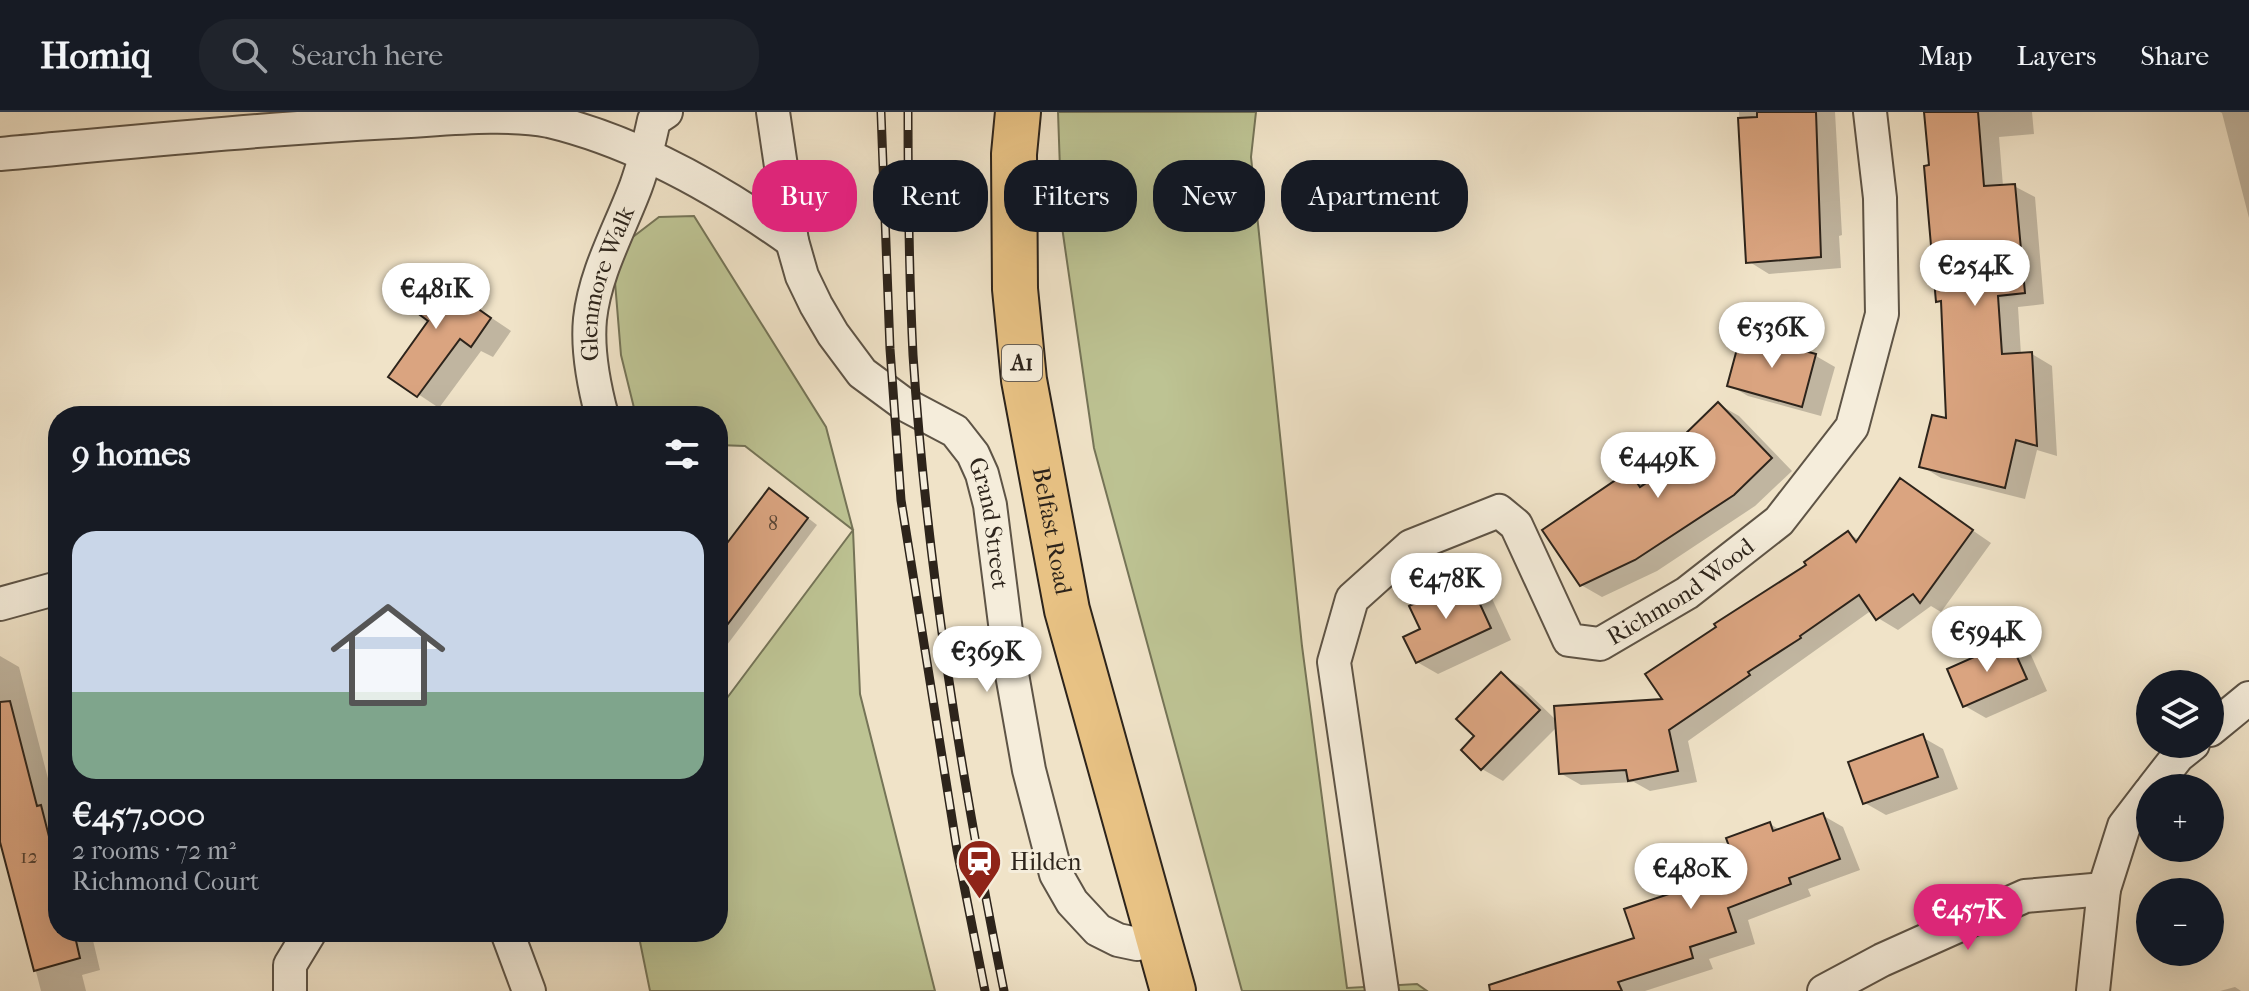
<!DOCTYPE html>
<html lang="en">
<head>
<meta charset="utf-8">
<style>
  :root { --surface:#171b24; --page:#20242c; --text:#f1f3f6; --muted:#9ea1a6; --line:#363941; --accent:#db2777 }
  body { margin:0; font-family:"IM FELL French Canon",serif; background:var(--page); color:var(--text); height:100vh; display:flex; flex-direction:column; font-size:30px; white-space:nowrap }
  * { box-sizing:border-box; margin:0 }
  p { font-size:26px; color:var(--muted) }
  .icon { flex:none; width:44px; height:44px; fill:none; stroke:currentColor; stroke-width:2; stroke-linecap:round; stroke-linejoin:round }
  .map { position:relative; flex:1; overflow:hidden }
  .panel { position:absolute; left:48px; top:294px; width:680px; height:536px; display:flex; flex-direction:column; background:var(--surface); border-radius:32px; box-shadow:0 8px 32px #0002 }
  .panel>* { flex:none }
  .banner { position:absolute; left:752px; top:48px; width:760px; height:72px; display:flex; gap:16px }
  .buttons { position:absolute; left:2136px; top:558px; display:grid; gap:16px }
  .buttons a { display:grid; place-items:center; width:88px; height:88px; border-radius:50%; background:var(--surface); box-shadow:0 8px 32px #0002; font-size:40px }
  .price { position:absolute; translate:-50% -68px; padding:0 18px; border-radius:28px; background:#fff; color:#222; font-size:26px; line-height:52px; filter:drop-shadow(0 2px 4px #0008) }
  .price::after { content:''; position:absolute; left:50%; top:48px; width:24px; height:18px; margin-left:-12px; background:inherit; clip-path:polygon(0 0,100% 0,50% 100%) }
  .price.on { background:var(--accent); color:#fff }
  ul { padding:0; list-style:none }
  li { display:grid; align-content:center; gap:16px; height:424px; padding:0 24px }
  li span { display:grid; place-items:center; height:248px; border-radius:24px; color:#555 }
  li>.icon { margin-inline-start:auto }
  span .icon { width:144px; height:144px; fill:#fffc; stroke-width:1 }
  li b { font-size:34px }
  h2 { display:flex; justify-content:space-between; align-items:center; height:96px; padding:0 24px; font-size:34px }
  .chip { padding:0 28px; border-radius:32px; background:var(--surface); box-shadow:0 8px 32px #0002; font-size:28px; line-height:72px }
  .chip.on { background:var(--accent); color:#fff }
  header { display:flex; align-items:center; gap:48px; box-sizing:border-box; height:112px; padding:0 40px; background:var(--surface); border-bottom:2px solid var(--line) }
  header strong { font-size:38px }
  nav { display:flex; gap:44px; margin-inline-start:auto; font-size:28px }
  .search { width:560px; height:72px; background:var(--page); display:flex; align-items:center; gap:20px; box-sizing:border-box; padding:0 28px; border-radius:32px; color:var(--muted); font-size:30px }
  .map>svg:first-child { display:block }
  .green { fill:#bdc393; stroke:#757457; stroke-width:2 }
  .shadow { fill:#0003 }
  .building { fill:#daa480; stroke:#2d241b; stroke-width:2 }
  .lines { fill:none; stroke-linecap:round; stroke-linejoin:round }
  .minor-casing { stroke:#5e5446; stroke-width:36 }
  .trunk-casing { stroke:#2d241b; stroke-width:48 }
  .minor { stroke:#f5eddb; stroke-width:32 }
  .trunk { stroke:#e8c284; stroke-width:44 }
  .rail-casing { stroke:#2d241b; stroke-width:9 }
  .rail { stroke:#f5eddb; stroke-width:6; stroke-dasharray:18; stroke-linecap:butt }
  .labels { text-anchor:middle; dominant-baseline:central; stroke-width:6; stroke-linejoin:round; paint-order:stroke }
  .number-label { font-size:20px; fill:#584434 }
  .shield { fill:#f5eddb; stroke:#696055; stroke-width:2 }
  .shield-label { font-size:22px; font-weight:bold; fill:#2d241b }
  .street-label { font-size:24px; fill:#2d241b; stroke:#f5eddb }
  .poi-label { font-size:24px; fill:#2d241b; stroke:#f5eddb; text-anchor:start }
</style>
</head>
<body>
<header>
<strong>Homiq</strong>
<div class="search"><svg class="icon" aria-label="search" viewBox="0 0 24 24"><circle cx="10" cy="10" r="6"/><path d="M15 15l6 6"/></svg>Search here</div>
<nav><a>Map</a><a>Layers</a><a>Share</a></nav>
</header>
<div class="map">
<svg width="2249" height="879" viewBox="0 0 2249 879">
  <rect width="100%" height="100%" fill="#f0e3c8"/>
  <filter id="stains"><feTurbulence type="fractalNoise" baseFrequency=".0025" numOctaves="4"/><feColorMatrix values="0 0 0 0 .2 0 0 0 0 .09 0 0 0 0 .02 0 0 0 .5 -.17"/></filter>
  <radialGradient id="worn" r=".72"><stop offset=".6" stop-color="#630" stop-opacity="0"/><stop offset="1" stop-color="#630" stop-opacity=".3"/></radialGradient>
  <!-- green -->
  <g class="green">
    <polygon points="1058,0 1256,0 1251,45 1302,534 1347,876 1417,872 1427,879 1242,879 1094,336 1062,115"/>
    <polygon points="694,104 826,315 853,418 860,582 935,879 650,879 638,820 718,820 718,598 853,418 745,334 718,333 718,304 636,304 621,243 615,170 625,131 659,105"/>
  </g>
  <!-- shadow -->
  <g class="shadow">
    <polygon points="1739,0 1835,0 1842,123 1839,124 1841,156 1769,162 1748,149"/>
    <polygon points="1926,0 2032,0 2034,22 1999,25 2003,74 2014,74 2035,85 2044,192 2018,195 2021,243 2032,242 2052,254 2057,344 2037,338 2025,387 1941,366 1921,354 1948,309 1943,191 1938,188"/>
    <polygon points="2220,0 2249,0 2249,106 2222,1"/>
    <polygon points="423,160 511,219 493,245 481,239 439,296 391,264 431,208"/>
    <polygon points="1743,224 1816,244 1835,255 1821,304 1748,284 1729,273"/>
    <polygon points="1718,292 1739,304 1792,359 1755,394 1657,459 1602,485 1581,473 1630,361 1648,372 1694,341"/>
    <polygon points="1901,369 1991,431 1941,500 1931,494 1898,518 1878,506 1872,498 1688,629 1697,670 1650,679 1634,670 1581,673 1560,661 1558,614 1503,669 1482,657 1464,638 1477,624 1502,563 1522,575 1557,609 1666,589 1809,453 1848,421 1859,428"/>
    <polygon points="780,384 817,413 718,545 718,447"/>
    <polygon points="1468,468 1489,480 1511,528 1438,562 1417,550 1423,518"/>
    <polygon points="2010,531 2031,543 2047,579 1986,606 1965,594"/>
    <polygon points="0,544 19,555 58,705 58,820 91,820 100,858 82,863 86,879 41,879 0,720"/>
    <polygon points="1922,625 1943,637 1958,677 1886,703 1865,691"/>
    <polygon points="1822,703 1843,715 1860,758 1808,777 1811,784 1748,808 1755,832 1709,847 1713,857 1645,879 1535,879 1636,827 1741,760 1770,712 1780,718"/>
    <polygon points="2235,875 2241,879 2220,879"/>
  </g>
  <!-- building -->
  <g class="building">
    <polygon points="1757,0 1816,0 1821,145 1746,151 1738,6 1757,5"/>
    <polygon points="1924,0 1978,0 1984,74 2015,72 2025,181 1998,184 2002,242 2032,240 2037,334 2016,328 2005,376 1919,355 1932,303 1946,306 1941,189 1936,190 1924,54 1929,53"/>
    <polygon points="422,157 491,206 471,235 460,227 417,285 388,265 428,209 400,188"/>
    <polygon points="1741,222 1816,242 1802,295 1727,274"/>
    <polygon points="1718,290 1772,346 1734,383 1635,448 1580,474 1542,418 1629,359 1640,375 1691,341 1679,328"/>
    <polygon points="1900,366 1973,418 1920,491 1913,482 1876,508 1859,483 1800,524 1801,526 1748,560 1750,563 1669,618 1678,659 1628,669 1626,658 1559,662 1554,594 1662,587 1645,562 1716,515 1714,512 1806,453 1804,450 1848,419 1856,430"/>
    <polygon points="769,376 808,406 718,525 718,443"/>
    <polygon points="1468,466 1491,516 1416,551 1403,525 1420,517 1409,494"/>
    <polygon points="2010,529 2027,567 1963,595 1947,557"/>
    <polygon points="1501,560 1540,598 1481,658 1461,638 1474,624 1456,607"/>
    <polygon points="10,589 37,694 41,693 58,760 58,820 74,820 80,846 34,859 0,730 0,590"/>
    <polygon points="1923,622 1938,665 1863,692 1848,650"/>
    <polygon points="1823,701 1840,747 1789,766 1791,772 1728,796 1736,820 1690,835 1693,846 1618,870 1622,879 1490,879 1489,873 1634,826 1624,797 1738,759 1726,726 1770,710 1773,719"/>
  </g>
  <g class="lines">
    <defs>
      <g id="minor">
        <path id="s1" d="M 773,0 L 792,129 L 802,164 L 816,193 L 833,222 L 862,261 L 904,292 L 955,319 L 973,342 L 982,362 L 990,393 L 1010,551 L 1029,658 L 1056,762 L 1072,790 L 1098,818 L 1118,828 L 1137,832 L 1158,826"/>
        <path d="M 0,42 C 131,30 261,17 392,10 C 437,8 506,0 549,9 C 637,30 719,77 792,129"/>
        <path id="s2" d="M 602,304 C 594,274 587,238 590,207 C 595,160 620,117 636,74 C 644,52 649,31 654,8 L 666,0"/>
        <polyline points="0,492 58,476"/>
        <polyline points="2210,618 2249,586"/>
        <polyline points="2153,676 2178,644 2193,632"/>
        <polyline points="507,820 529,879"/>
        <polyline points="290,879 290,853 310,820"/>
        <path id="s3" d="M 1382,879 L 1334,550 L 1352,487 L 1411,434 L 1499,399 L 1516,413 L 1569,528 L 1600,532 L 1687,481 L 1779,409 L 1852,315 L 1882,202 L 1880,86 L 1870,0"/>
        <polyline points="1824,879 1882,848 2025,784 2104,777"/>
        <polyline points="2093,879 2104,777 2124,714 2150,680"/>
      </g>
      <g id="trunk">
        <path id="s4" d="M 1018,0 L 1014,42 L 1015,177 L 1024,268 L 1067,498 L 1173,879"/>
      </g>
    </defs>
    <!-- minor casing -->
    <use href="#minor" class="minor-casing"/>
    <!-- trunk casing -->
    <use href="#trunk" class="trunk-casing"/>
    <!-- minor -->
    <use href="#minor" class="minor"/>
    <!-- trunk -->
    <use href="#trunk" class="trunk"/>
    <defs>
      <g id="rail">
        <polyline points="881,0 890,237 901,388 957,738 985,879"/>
        <path d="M 908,0 C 908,81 909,162 913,243 C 927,456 962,669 1004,879"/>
      </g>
    </defs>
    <!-- rail casing -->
    <use href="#rail" class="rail-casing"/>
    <!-- rail -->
    <use href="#rail" class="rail"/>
  </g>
  <!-- icons -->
  <defs>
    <symbol id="station-pin" viewBox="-11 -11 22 30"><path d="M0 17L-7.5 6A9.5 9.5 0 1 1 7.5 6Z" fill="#8f2418" stroke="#f5eddb"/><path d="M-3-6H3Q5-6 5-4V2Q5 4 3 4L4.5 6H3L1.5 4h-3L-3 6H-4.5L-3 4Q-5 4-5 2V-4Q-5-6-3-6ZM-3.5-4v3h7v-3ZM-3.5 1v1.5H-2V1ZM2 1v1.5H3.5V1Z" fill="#fff"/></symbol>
  </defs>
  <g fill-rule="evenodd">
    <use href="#station-pin" x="954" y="724" width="51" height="69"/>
  </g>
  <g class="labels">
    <!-- number labels -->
    <g class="number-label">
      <text x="773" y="411">8</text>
      <text x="29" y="744">12</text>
    </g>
    <!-- shield labels -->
    <rect class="shield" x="1002" y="233" width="40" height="36" rx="6"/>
    <g class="shield-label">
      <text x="1022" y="251">A1</text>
    </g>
    <!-- street labels -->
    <g class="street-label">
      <text stroke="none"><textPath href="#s2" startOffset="136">Glenmore Walk</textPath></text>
      <text stroke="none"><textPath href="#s1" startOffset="492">Grand Street</textPath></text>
      <text stroke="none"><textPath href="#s4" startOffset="422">Belfast Road</textPath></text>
      <text stroke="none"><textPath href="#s3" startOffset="848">Richmond Wood</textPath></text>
    </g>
    <!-- poi labels -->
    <g class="poi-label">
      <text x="1010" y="750">Hilden</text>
    </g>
  </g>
  <rect width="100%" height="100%" filter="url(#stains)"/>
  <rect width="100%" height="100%" fill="url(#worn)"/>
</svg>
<div class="buttons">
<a><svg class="icon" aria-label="layers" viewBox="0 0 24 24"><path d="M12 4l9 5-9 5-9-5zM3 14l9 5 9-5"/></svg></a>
<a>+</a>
<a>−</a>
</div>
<b class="price" style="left:1975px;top:196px">€254K</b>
<b class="price" style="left:436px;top:219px">€481K</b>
<b class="price" style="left:1772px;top:258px">€536K</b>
<b class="price" style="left:1658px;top:388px">€449K</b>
<b class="price" style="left:1446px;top:509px">€478K</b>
<b class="price" style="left:1987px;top:562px">€594K</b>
<b class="price" style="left:987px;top:582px">€369K</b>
<b class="price" style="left:1691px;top:799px">€480K</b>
<b class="price on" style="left:1968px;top:840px">€457K</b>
<div class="banner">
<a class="chip on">Buy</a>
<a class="chip">Rent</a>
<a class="chip">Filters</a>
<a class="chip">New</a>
<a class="chip">Apartment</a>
</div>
<section class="panel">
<h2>9 homes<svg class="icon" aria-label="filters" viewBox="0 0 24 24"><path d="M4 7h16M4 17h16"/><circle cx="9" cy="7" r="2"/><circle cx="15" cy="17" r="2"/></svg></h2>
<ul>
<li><span style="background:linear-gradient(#c9d6e8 65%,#7fa58c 0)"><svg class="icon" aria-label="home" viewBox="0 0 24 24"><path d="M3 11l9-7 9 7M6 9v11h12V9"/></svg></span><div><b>€457,000</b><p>2 rooms · 72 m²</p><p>Richmond Court</p></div></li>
</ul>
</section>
</div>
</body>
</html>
